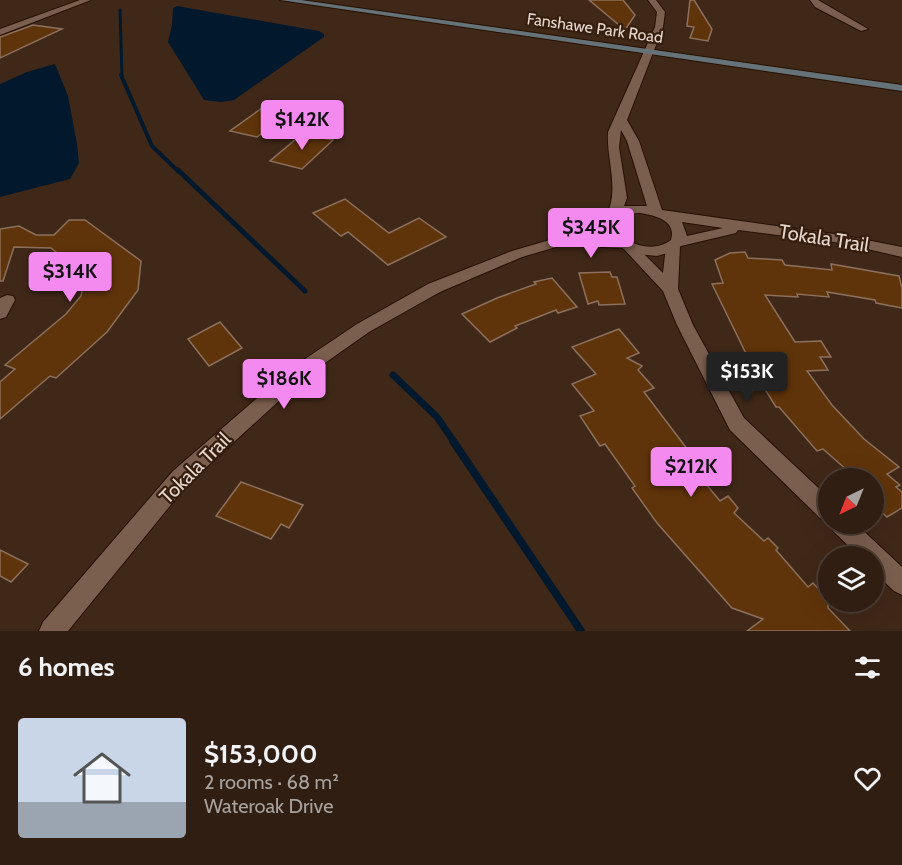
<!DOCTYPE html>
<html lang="en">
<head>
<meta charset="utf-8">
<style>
  :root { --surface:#301e12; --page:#3c2b20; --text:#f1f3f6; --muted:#a8a29f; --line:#4b3c32; --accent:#f489f0 }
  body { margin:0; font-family:Cabin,sans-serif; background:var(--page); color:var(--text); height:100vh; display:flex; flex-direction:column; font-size:22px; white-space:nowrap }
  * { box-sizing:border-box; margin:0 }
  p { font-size:20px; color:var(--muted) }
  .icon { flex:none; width:33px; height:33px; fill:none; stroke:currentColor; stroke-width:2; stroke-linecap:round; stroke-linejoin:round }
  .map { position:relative; height:631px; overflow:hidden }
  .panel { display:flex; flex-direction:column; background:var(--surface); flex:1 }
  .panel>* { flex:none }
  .needle { width:39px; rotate:223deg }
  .buttons { position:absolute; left:818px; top:468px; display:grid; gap:12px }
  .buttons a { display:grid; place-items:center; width:66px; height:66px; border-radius:50%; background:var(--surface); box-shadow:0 6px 24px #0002,0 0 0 2px var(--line); font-size:30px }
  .price { position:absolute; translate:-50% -51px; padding:0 14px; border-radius:6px; background:var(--accent); color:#111; font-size:20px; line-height:39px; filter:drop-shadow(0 2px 3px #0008) }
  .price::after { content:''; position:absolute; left:50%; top:36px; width:18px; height:14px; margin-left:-9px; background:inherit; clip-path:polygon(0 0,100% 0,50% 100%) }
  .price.active { background:#222; color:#fff }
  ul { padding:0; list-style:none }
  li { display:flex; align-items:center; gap:18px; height:150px; padding:0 18px }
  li+li { border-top:2px solid var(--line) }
  li span { display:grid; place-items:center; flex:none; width:168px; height:120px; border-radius:6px; color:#555 }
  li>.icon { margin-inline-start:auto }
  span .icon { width:72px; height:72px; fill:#fffc; stroke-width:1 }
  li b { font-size:26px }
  h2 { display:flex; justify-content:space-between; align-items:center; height:72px; padding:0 18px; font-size:26px }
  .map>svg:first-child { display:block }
  .water { fill:#02192d }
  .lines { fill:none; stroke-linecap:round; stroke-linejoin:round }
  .stream-far4 { stroke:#02192d; stroke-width:3 }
  .stream-far3 { stroke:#02192d; stroke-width:4 }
  .stream-far2 { stroke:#02192d; stroke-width:5 }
  .stream-far1 { stroke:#02192d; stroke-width:7 }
  .stream { stroke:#02192d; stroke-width:8 }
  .building { fill:#60340a; stroke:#8b705d; stroke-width:1.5 }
  .minor-casing { stroke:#261002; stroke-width:2 }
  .tertiary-casing { stroke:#261002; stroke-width:2 }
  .secondary-casing { stroke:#261002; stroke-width:2 }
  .minor { fill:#7b5f4e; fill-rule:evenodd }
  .tertiary { fill:#7b5f4e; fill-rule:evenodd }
  .secondary { fill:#657378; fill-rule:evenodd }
  .labels { text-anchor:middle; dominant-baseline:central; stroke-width:4.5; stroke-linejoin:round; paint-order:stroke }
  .far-street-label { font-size:16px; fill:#e6d6cc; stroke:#351e0e }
  .street-label { font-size:20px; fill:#e6d6cc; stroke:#351e0e }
</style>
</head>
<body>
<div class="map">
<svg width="902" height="631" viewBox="0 0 902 631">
  <rect width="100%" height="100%" fill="#402818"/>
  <!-- water -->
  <g class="water">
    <polygon points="177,6 319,31 324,34 324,37 234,100 221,102 204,100 168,42 172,25 173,8"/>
    <polygon points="55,64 68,96 77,144 79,163 70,179 0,197 0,84 27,72"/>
  </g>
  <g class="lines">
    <!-- stream-far4 -->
    <polyline class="stream-far4" points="120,10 122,76"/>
    <!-- stream-far3 -->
    <polyline class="stream-far3" points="121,75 152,146 179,172"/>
    <!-- stream-far2 -->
    <polyline class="stream-far2" points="178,170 305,291"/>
    <!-- stream-far1 -->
    <polyline class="stream-far1" points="393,375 437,417 454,442"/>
    <!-- stream -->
    <polyline class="stream" points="453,441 581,631"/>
  </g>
  <!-- building -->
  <g class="building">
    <polygon points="589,0 623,0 635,15 625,30"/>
    <polygon points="690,0 694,0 712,29 708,41 690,38 694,27 687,26"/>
    <polygon points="33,25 62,29 0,58 0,37"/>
    <polygon points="262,108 285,112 281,116 285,116 257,137 230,131"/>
    <polygon points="302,134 333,140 302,169 270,161"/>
    <polygon points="345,199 389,233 419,218 446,237 388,265 348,232 341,236 313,213"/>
    <polygon points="69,220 85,220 141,261 138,290 107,332 56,378 50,376 0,419 0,382 15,369 5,365 66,314 81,296 85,276 51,248 14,247 3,281 0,281 0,229 19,226 36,235 54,235"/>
    <polygon points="745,252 748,258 782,260 785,265 832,270 831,264 899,276 902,288 902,308 876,303 875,300 827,292 829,297 797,294 798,297 765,295 795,342 821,341 831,357 820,357 828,370 807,371 832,405 864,439 899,467 887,474 900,485 896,487 902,492 902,508 887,517 873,504 873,478 856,478 823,449 817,451 779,407 776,407 763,386 760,372 755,372 712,284 723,283 715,260 730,253"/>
    <polygon points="610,272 612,277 617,277 625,304 599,305 598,301 588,304 579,273"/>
    <polygon points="552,278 577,307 558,313 556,310 515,326 517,328 490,342 462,314 497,298 536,284 534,282"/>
    <polygon points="220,322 242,348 209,366 188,339"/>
    <polygon points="619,329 639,353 627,358 642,366 638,370 654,388 644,392 694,458 687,461 720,501 728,496 738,508 734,513 764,541 768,538 778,548 776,550 808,587 813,583 828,599 828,608 850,631 747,631 763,619 732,608 657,523 632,488 635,486 605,444 600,446 580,416 594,411 572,384 596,374 572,347"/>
    <polygon points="241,482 303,505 289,528 281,524 271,539 216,516"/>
    <polygon points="0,550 28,564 11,582 0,576"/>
  </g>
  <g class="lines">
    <defs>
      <g id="minor">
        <polygon points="810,0 818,0 868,29 861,31 815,7"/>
        <polygon points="629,242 634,244 663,273 666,246 673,242 678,243 680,246 678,289 693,325 744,418 828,497 828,521 820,518 730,430 677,325 663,291 622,247"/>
        <polygon points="7,295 13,296 15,300 6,317 0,319 0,298"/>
        <polygon points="830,524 856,524 902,567 902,595 894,591 873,571 873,556 859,556 833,531"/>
      </g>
      <g id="tertiary">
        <polygon points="80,0 91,0 0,35 0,29"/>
        <path d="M 648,0 L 656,0 L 665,12 L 663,27 L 627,120 L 639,141 L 662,210 L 841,235 L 902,247 L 902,257 L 841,243 L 738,230 L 736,233 L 681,246 L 671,252 L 657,256 L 637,254 L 622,248 L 563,245 L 522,257 L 440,292 L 369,332 L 305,377 L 187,485 L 68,631 L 39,631 L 43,622 L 173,471 L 293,367 L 357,324 L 428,284 L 512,251 L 553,239 L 603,219 C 622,196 606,160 608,132 L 655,27 L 657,12 ZM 621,130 L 627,141 L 647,206 L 624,206 L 627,198 L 619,147 ZM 639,213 C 654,215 677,220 671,240 C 654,253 627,246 615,228 L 617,221 L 627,214 ZM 682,222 L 723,228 L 687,236 ZM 602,229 L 609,239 L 581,238 Z"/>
      </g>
      <polygon id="secondary" points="280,0 301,0 902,85 902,91"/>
    </defs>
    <!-- minor casing -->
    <use href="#minor" class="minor-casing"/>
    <!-- tertiary casing -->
    <use href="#tertiary" class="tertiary-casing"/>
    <!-- secondary casing -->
    <use href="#secondary" class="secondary-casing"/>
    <!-- minor -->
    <use href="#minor" class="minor"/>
    <!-- tertiary -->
    <use href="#tertiary" class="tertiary"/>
    <!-- secondary -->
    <use href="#secondary" class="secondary"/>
  </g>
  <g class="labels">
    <!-- far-street labels -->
    <g class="far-street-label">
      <text transform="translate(595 28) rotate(8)">Fanshawe Park Road</text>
    </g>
    <!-- street labels -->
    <g class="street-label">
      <text transform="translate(824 238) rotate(9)">Tokala Trail</text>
      <text transform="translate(195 468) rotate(-45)">Tokala Trail</text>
    </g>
  </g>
</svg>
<div class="buttons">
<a><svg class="needle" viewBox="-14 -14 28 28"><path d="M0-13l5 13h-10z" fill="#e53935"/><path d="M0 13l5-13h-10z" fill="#a8a29f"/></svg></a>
<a><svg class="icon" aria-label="layers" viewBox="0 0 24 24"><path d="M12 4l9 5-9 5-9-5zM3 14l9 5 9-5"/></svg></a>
</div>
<b class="price" style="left:302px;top:151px">$142K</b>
<b class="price" style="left:591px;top:259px">$345K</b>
<b class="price" style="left:70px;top:303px">$314K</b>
<b class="price active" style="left:747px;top:403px">$153K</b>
<b class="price" style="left:284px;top:410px">$186K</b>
<b class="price" style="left:691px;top:498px">$212K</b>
</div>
<section class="panel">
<h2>6 homes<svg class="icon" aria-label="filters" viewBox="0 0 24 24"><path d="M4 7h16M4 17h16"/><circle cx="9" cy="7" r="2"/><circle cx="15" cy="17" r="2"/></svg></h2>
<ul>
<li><span style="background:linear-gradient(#c9d6e8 70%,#9aa5b1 0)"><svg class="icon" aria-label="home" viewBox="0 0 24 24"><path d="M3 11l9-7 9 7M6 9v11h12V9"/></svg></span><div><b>$153,000</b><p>2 rooms · 68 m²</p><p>Wateroak Drive</p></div><svg class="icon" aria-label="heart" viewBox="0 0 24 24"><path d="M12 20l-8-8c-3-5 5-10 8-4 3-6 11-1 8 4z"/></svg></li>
</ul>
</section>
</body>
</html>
